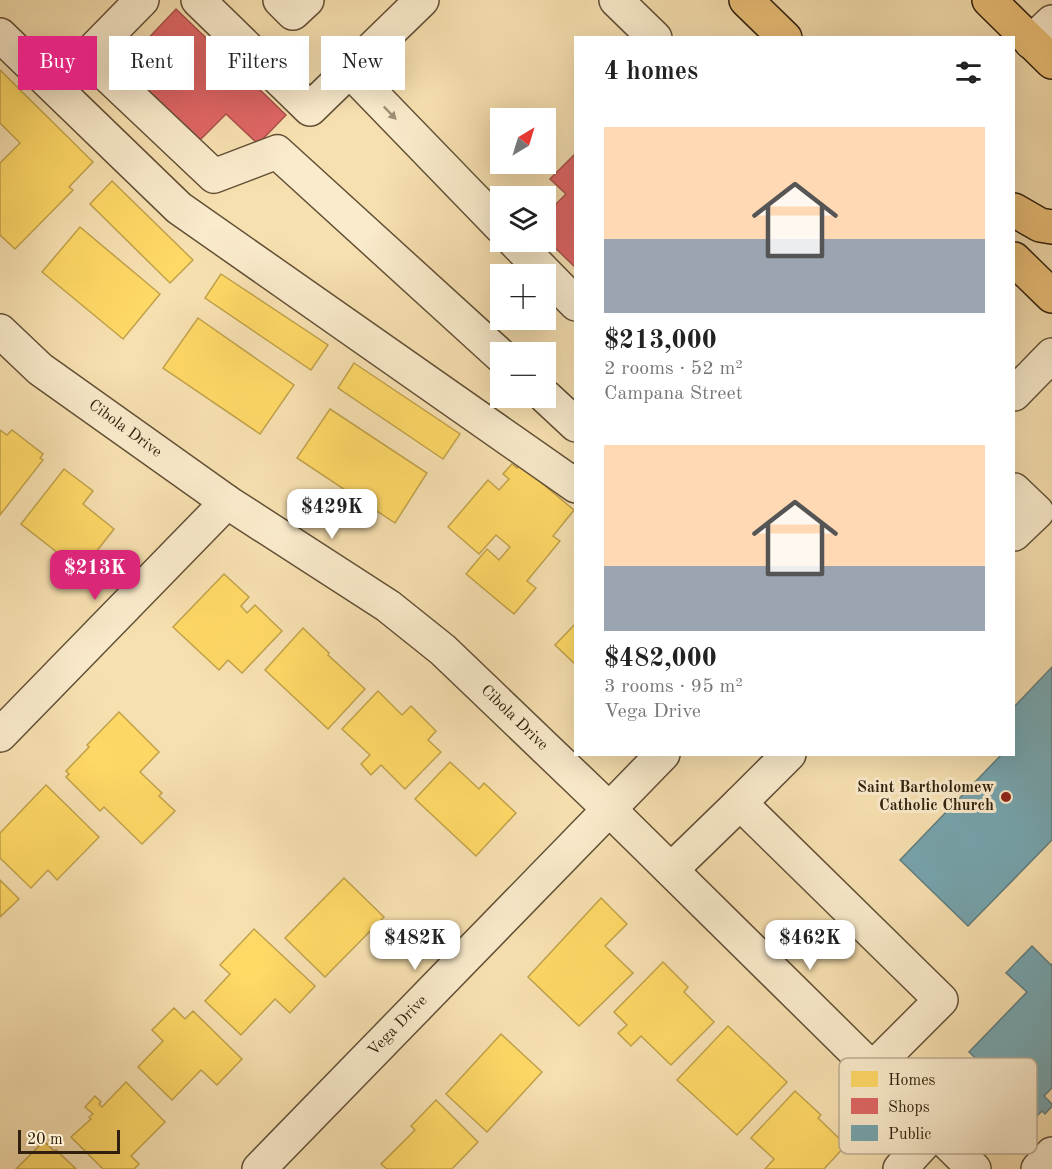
<!DOCTYPE html>
<html lang="en">
<head>
<meta charset="utf-8">
<style>
  :root { --surface:#fff; --page:#f2f2f2; --text:#222; --muted:#767676; --accent:#db2777 }
  body { margin:0; font-family:"Old Standard TT",serif; background:var(--page); color:var(--text); height:100vh; display:flex; flex-direction:column; font-size:22px; white-space:nowrap }
  * { box-sizing:border-box; margin:0 }
  p { font-size:20px; color:var(--muted) }
  .icon { flex:none; width:33px; height:33px; fill:none; stroke:currentColor; stroke-width:2; stroke-linecap:round; stroke-linejoin:round }
  .map { position:relative; flex:1; overflow:hidden }
  .details { position:absolute; left:574px; top:36px; width:441px; height:720px; display:flex; flex-direction:column; background:var(--surface); border-radius:0px; box-shadow:0 6px 24px #0002 }
  .details>* { flex:none }
  .hud { position:absolute; left:18px; top:36px; width:466px; height:54px; display:flex; gap:12px }
  .needle { width:39px; rotate:38deg }
  .controls { position:absolute; left:490px; top:108px; display:grid; gap:12px }
  .controls a { display:grid; place-items:center; width:66px; height:66px; border-radius:0px; background:var(--surface); box-shadow:0 6px 24px #0002; font-size:30px }
  .scale { position:absolute; left:18px; bottom:15px; width:102px; box-sizing:border-box; padding-left:6px; border:3px solid #30200d; border-top:0; font-size:16px; line-height:21px; white-space:nowrap; color:#30200d; -webkit-text-stroke:4px #faebcc; paint-order:stroke }
  .price { position:absolute; translate:-50% -51px; padding:0 14px; border-radius:12px; background:#fff; color:#222; font-size:20px; line-height:39px; filter:drop-shadow(0 2px 3px #0008) }
  .price::after { content:''; position:absolute; left:50%; top:36px; width:18px; height:14px; margin-left:-9px; background:inherit; clip-path:polygon(0 0,100% 0,50% 100%) }
  .price.current { background:var(--accent); color:#fff }
  ul { padding:0; list-style:none }
  li { display:grid; align-content:center; gap:12px; height:318px; padding:0 30px }
  li span { display:grid; place-items:center; height:186px; border-radius:0px; color:#555 }
  li>.icon { margin-inline-start:auto }
  span .icon { width:108px; height:108px; fill:#fffc; stroke-width:1 }
  li b { font-size:26px }
  h2 { display:flex; justify-content:space-between; align-items:center; height:72px; padding:0 30px; font-size:26px }
  .pill { padding:0 21px; border-radius:0px; background:var(--surface); box-shadow:0 6px 24px #0002; font-size:21px; line-height:54px }
  .pill.current { background:var(--accent); color:#fff }
  .map>svg:first-child { display:block }
  .homes { fill:#ffd966; stroke:#c1a24b; stroke-width:1.5 }
  .shops { fill:#e06666; stroke:#ab514b; stroke-width:1.5 }
  .public { fill:#76a5af; stroke:#617d7e; stroke-width:1.5 }
  .lines { fill:none; stroke-linecap:round; stroke-linejoin:round }
  .minor-casing { stroke:#625036; stroke-width:36 }
  .major-casing { stroke:#30200d; stroke-width:36 }
  .minor { stroke:#faebcc; stroke-width:33 }
  .major { stroke:#ecc078; stroke-width:33 }
  .oneway { fill:#9f9076 }
  .poi-dot { fill:#8f2418; stroke:#faebcc; stroke-width:2 }
  .labels { text-anchor:middle; dominant-baseline:central; stroke-width:6; stroke-linejoin:round; paint-order:stroke }
  .street-label { font-size:16px; fill:#30200d; stroke:#faebcc }
  .poi-label { font-size:16px; font-weight:bold; fill:#30200d; stroke:#faebcc; text-anchor:end }
  .key { fill:#faebcc; stroke:#bdae93; stroke-width:1.5 }
  .key-label { font-size:16px; fill:#30200d }
</style>
</head>
<body>
<div class="map">
<svg width="1052" height="1169" viewBox="0 0 1052 1169">
  <rect width="100%" height="100%" fill="#f7e0b0"/>
  <filter id="stains"><feTurbulence type="fractalNoise" baseFrequency=".00333" numOctaves="4"/><feColorMatrix values="0 0 0 0 .2 0 0 0 0 .09 0 0 0 0 .02 0 0 0 .5 -.17"/></filter>
  <radialGradient id="worn" r=".72"><stop offset=".6" stop-color="#630" stop-opacity="0"/><stop offset="1" stop-color="#630" stop-opacity=".3"/></radialGradient>
  <!-- homes -->
  <g class="homes">
    <polygon points="0,70 93,162 69,187 73,190 15,249 0,235 0,163 20,143 0,123"/>
    <polygon points="112,181 193,260 170,283 90,204"/>
    <polygon points="80,227 160,294 123,339 42,272"/>
    <polygon points="221,274 328,345 311,370 205,298"/>
    <polygon points="198,318 294,385 260,434 163,368"/>
    <polygon points="354,363 460,434 443,459 338,388"/>
    <polygon points="330,409 427,473 395,523 297,458"/>
    <polygon points="0,430 7,435 12,430 43,454 40,458 43,460 0,515"/>
    <polygon points="512,464 517,468 520,465 574,510 553,536 560,541 527,581 536,588 514,614 466,574 487,549 499,560 510,547 496,535 479,554 448,527 488,480 499,490 509,479 503,474"/>
    <polygon points="64,469 93,491 83,504 114,529 81,571 21,524"/>
    <polygon points="224,574 249,597 241,606 247,613 255,605 282,631 242,673 228,660 219,670 173,627"/>
    <polygon points="576,623 576,665 555,645"/>
    <polygon points="303,628 329,653 328,655 365,689 328,729 265,670"/>
    <polygon points="378,691 402,715 411,706 436,731 428,740 441,752 405,789 381,765 371,775 361,764 370,755 342,729"/>
    <polygon points="119,712 159,752 140,772 162,793 159,796 175,811 142,844 104,807 100,811 66,777 69,774 66,771 89,747 87,745"/>
    <polygon points="450,762 479,789 484,783 516,813 476,856 415,799"/>
    <polygon points="46,785 99,837 57,880 48,870 31,888 0,858 0,833"/>
    <polygon points="344,878 384,917 325,977 285,938"/>
    <polygon points="0,880 19,899 0,917"/>
    <polygon points="601,898 627,924 605,946 633,973 579,1026 528,977"/>
    <polygon points="254,929 315,986 290,1013 275,999 241,1035 205,1001 230,974 220,965"/>
    <polygon points="663,962 688,987 684,992 714,1022 671,1065 641,1036 631,1046 618,1033 627,1025 614,1012"/>
    <polygon points="174,1008 185,1019 193,1011 242,1059 217,1085 201,1070 172,1100 138,1067 163,1041 152,1030"/>
    <polygon points="728,1026 787,1082 737,1135 677,1080"/>
    <polygon points="501,1034 542,1072 487,1132 446,1094"/>
    <polygon points="126,1082 165,1122 131,1156 139,1164 134,1169 103,1169 71,1137 91,1119 89,1117 93,1114 85,1107 95,1096 101,1102 99,1104 102,1107"/>
    <polygon points="795,1091 821,1115 818,1118 846,1145 824,1169 765,1169 774,1159 751,1138"/>
    <polygon points="436,1100 478,1142 452,1169 387,1169 381,1164 415,1130 411,1126"/>
    <polygon points="44,1141 54,1151 56,1150 76,1169 16,1169"/>
  </g>
  <!-- shops -->
  <g class="shops">
    <polygon points="176,9 286,115 258,144 226,114 199,141 122,66"/>
    <polygon points="576,153 576,268 546,239 546,214 566,194 550,179"/>
  </g>
  <!-- public -->
  <g class="public">
    <polygon points="1052,667 1052,840 968,926 900,860 1002,754 1014,754 1014,707"/>
    <polygon points="1032,946 1051,965 1052,964 1052,1088 1044,1096 1052,1104 1052,1106 1045,1114 1042,1111 1032,1121 993,1083 997,1079 969,1052 1027,992 1006,973"/>
  </g>
  <g class="lines">
    <defs>
      <g id="minor">
        <polyline points="142,0 87,56 214,176 277,152 501,356"/>
        <polyline points="198,0 310,109 422,0"/>
        <polyline points="280,0 293,13 307,0"/>
        <polyline points="616,0 655,38"/>
        <polyline points="0,35 179,208 576,486"/>
        <polyline points="1031,42 1052,22"/>
        <polyline points="350,71 501,227"/>
        <polyline points="515,242 576,304"/>
        <polyline points="0,331 40,369 227,502 388,606 443,650 609,809 974,1169"/>
        <polyline points="1014,394 1052,355"/>
        <polyline points="546,397 576,425"/>
        <polyline points="1014,490 1037,512 1014,534"/>
        <polyline points="0,735 227,502"/>
        <polyline points="740,803 789,754"/>
        <polyline points="671,870 740,803 941,1000 873,1068"/>
        <polyline points="259,1169 663,754"/>
        <polyline points="900,1169 936,1130"/>
        <polyline points="1038,1169 1052,1154"/>
      </g>
      <g id="major">
        <polyline points="746,0 785,38"/>
        <polyline points="989,0 1052,62"/>
        <polyline points="1014,210 1040,225 1052,227"/>
        <polyline points="1014,259 1052,296"/>
      </g>
    </defs>
    <!-- minor casing -->
    <use href="#minor" class="minor-casing"/>
    <!-- major casing -->
    <use href="#major" class="major-casing"/>
    <!-- minor -->
    <use href="#minor" class="minor"/>
    <!-- major -->
    <use href="#major" class="major"/>
  </g>
  <!-- one-way arrows -->
  <defs><path id="oneway-solid" d="M-6-.8H1V-3.2L6.5 0L1 3.2V.8H-6Z" transform="scale(1.5)"/></defs>
  <use class="oneway" href="#oneway-solid" transform="translate(390 113) rotate(46)"/>
  <!-- markers -->
  <circle class="poi-dot" cx="1006" cy="797" r="6"/>
  <g class="labels">
    <!-- street labels -->
    <g class="street-label">
      <text transform="translate(125 429) rotate(36)">Cibola Drive</text>
      <text transform="translate(514 718) rotate(44)">Cibola Drive</text>
      <text transform="translate(398 1026) rotate(-46)">Vega Drive</text>
    </g>
    <!-- poi labels -->
    <g class="poi-label">
      <text x="994" y="788">Saint Bartholomew<tspan x="994" dy="18">Catholic Church</tspan></text>
    </g>
  </g>
  <!-- legend -->
  <rect x="839" y="1058" width="198" height="96" rx="9" class="key"/>
  <rect x="851" y="1071" width="27" height="16" fill="#ffd966"/>
  <rect x="851" y="1098" width="27" height="16" fill="#e06666"/>
  <rect x="851" y="1125" width="27" height="16" fill="#76a5af"/>
  <g class="key-label">
    <text x="888" y="1085">Homes</text>
    <text x="888" y="1112">Shops</text>
    <text x="888" y="1139">Public</text>
  </g>
  <rect width="100%" height="100%" filter="url(#stains)"/>
  <rect width="100%" height="100%" fill="url(#worn)"/>
</svg>
<div class="controls">
<a><svg class="needle" viewBox="-14 -14 28 28"><path d="M0-13l5 13h-10z" fill="#e53935"/><path d="M0 13l5-13h-10z" fill="#767676"/></svg></a>
<a><svg class="icon" aria-label="layers" viewBox="0 0 24 24"><path d="M12 4l9 5-9 5-9-5zM3 14l9 5 9-5"/></svg></a>
<a>+</a>
<a>−</a>
</div>
<div class="scale">20 m</div>
<b class="price" style="left:332px;top:540px">$429K</b>
<b class="price current" style="left:95px;top:601px">$213K</b>
<b class="price" style="left:415px;top:971px">$482K</b>
<b class="price" style="left:810px;top:971px">$462K</b>
<div class="hud">
<a class="pill current">Buy</a>
<a class="pill">Rent</a>
<a class="pill">Filters</a>
<a class="pill">New</a>
</div>
<section class="details">
<h2>4 homes<svg class="icon" aria-label="filters" viewBox="0 0 24 24"><path d="M4 7h16M4 17h16"/><circle cx="9" cy="7" r="2"/><circle cx="15" cy="17" r="2"/></svg></h2>
<ul>
<li><span style="background:linear-gradient(#ffd9b3 60%,#9aa5b1 0)"><svg class="icon" aria-label="home" viewBox="0 0 24 24"><path d="M3 11l9-7 9 7M6 9v11h12V9"/></svg></span><div><b>$213,000</b><p>2 rooms · 52 m²</p><p>Campana Street</p></div></li>
<li><span style="background:linear-gradient(#ffd9b3 65%,#9aa5b1 0)"><svg class="icon" aria-label="home" viewBox="0 0 24 24"><path d="M3 11l9-7 9 7M6 9v11h12V9"/></svg></span><div><b>$482,000</b><p>3 rooms · 95 m²</p><p>Vega Drive</p></div></li>
</ul>
</section>
</div>
</body>
</html>
